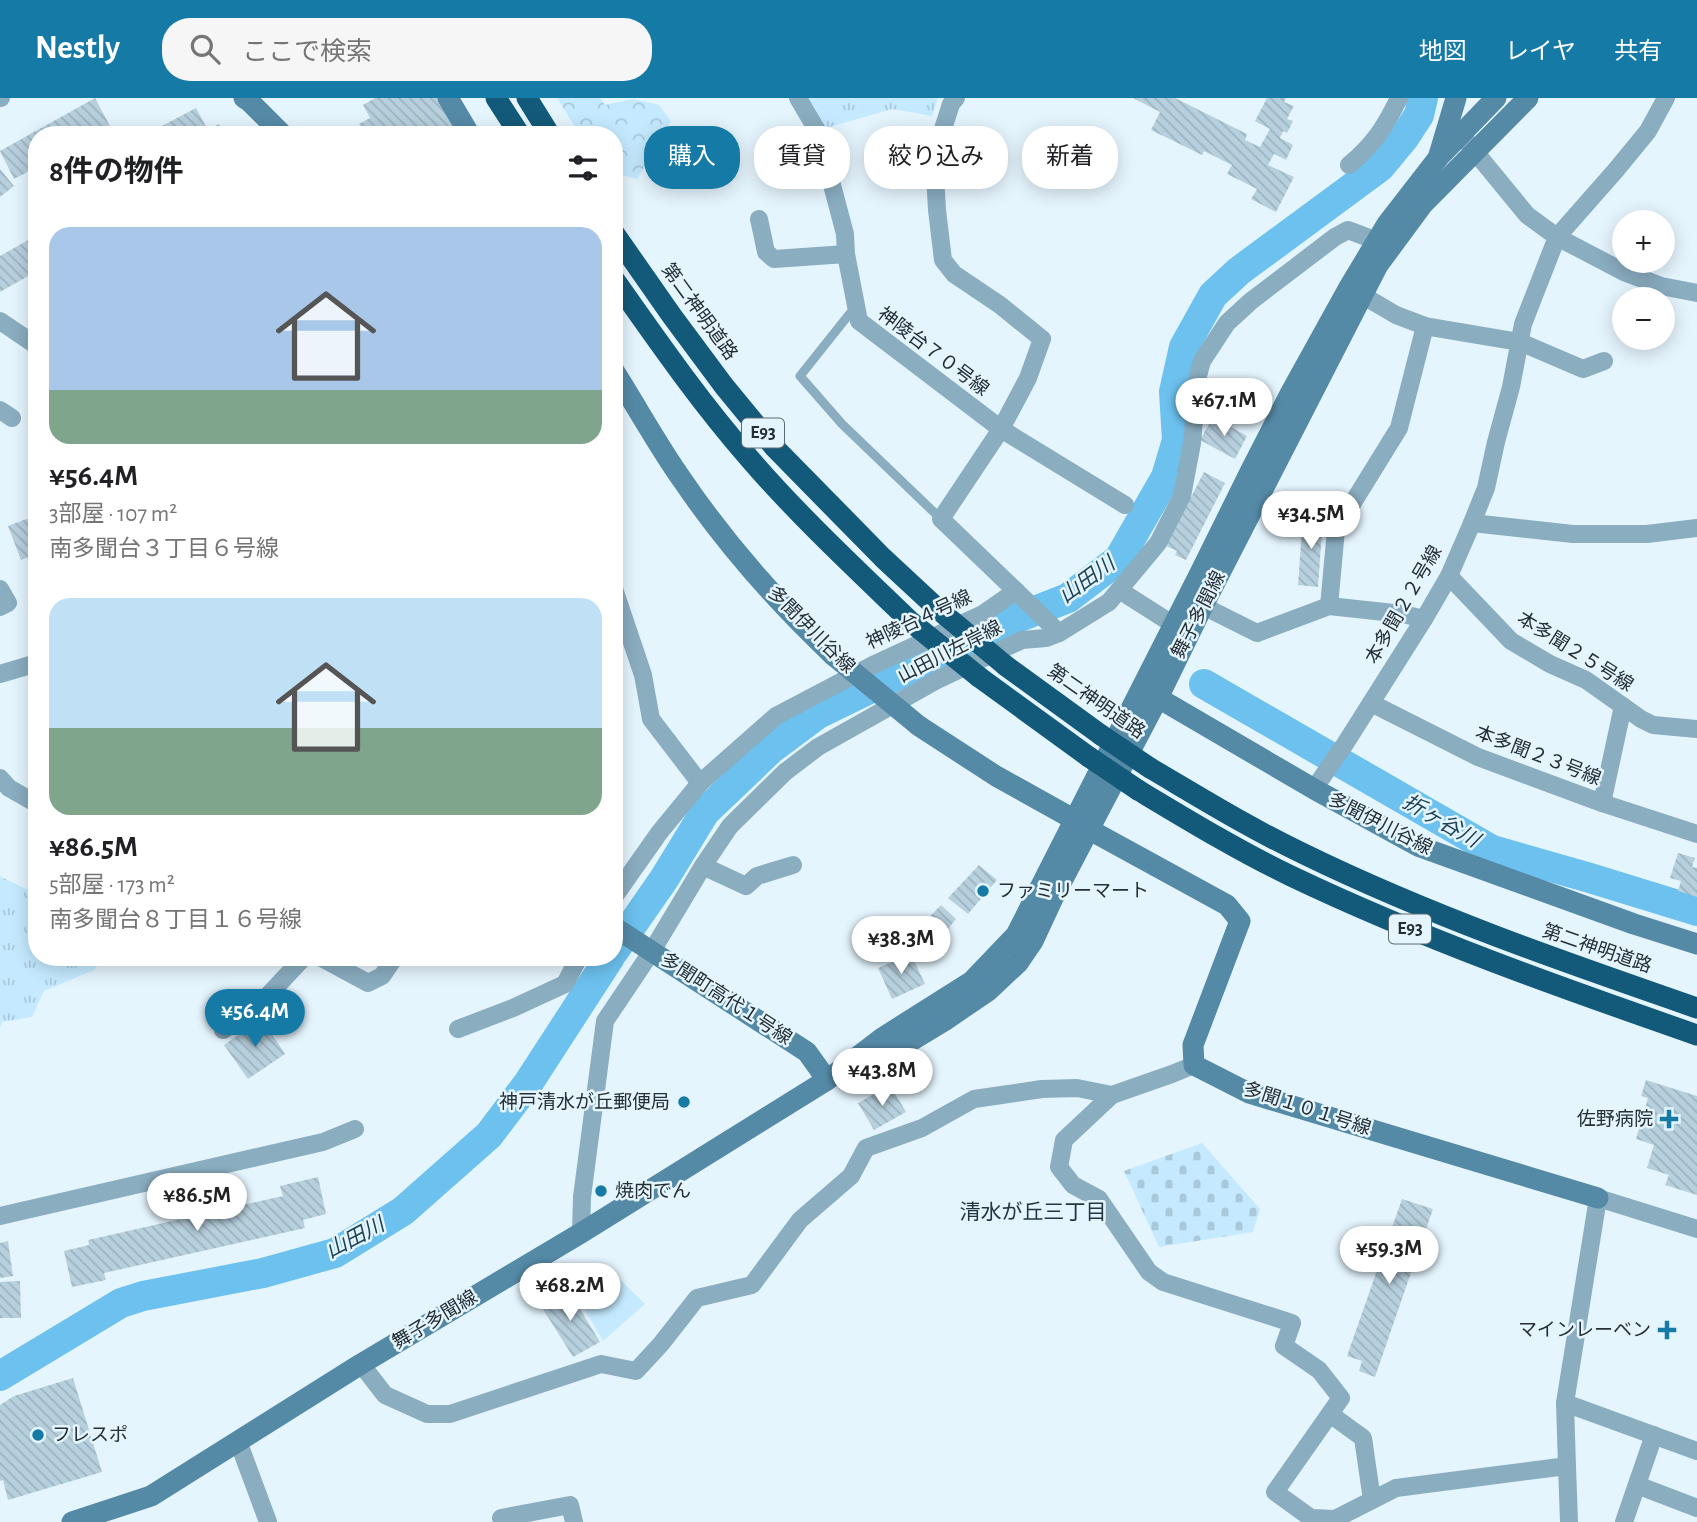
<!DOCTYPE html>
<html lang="ja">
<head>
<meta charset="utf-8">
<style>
  :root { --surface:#fff; --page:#f6f6f6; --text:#202124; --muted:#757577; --accent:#157ba6 }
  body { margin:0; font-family:"Alegreya Sans","Noto Sans JP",sans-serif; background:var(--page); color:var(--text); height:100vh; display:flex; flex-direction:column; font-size:26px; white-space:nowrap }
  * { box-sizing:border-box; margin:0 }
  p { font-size:23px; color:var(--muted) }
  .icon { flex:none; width:38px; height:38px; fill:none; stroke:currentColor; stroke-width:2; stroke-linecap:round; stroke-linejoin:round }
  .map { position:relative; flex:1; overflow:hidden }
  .panel { position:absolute; left:28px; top:28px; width:595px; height:840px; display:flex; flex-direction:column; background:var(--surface); border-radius:28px; box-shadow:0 4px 18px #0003 }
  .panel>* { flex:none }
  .guide { position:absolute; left:644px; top:28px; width:665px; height:63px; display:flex; gap:14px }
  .buttons { position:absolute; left:1612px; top:112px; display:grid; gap:14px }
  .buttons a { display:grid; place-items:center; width:63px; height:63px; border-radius:50%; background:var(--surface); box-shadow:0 4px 18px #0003; font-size:35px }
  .price { position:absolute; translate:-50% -60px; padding:0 16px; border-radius:24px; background:#fff; color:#222; font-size:23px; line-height:46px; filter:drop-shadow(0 2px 4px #0008) }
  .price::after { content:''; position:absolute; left:50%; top:42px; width:21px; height:16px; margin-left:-10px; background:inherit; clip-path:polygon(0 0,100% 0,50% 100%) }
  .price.selected { background:var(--accent); color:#fff }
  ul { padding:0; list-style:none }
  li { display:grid; align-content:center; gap:14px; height:371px; padding:0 21px }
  li span { display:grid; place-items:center; height:217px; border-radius:21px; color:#555 }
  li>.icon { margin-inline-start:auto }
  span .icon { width:126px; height:126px; fill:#fffc; stroke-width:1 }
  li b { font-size:30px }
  h2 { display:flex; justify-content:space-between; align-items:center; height:84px; padding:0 21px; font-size:30px }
  .tag { padding:0 24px; border-radius:28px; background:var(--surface); box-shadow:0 4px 18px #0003; font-size:24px; line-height:63px }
  .tag.selected { background:var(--accent); color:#fff }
  header { display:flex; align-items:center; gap:42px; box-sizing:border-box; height:98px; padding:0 35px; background:var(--accent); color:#fff }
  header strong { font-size:33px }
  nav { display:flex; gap:38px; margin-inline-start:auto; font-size:24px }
  .search { width:490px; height:63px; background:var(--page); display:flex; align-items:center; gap:18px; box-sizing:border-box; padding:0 24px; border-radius:28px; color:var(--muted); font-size:26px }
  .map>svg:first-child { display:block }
  .grass { fill:url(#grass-tufts) }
  .forest { fill:url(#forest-crowns) }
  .cemetery { fill:url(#cemetery-stones) }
  .pitch { fill:#c5eaff }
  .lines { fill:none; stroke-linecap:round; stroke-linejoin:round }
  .river { stroke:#6cc1ee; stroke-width:30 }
  .building { fill:url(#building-back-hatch) }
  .lane { stroke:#8aadc0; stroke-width:9 }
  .street { stroke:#8aadc0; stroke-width:18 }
  .secondary { stroke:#558aa7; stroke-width:21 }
  .highway { stroke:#135a7a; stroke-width:21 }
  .secondary-bridge { stroke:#558aa7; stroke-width:21 }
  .highway-bridge { stroke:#135a7a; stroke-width:21 }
  .poi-dot { fill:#157ba6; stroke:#e5f5fe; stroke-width:2.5 }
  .labels { text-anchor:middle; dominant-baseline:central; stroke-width:5; stroke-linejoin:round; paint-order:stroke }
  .shield { fill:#e5f5fe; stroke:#5f6a71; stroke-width:2 }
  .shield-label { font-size:18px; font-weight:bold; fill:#252f35 }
  .street-label { font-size:19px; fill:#252f35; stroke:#e5f5fe }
  .poi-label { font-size:19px; fill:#252f35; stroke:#e5f5fe; text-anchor:start }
  .water-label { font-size:21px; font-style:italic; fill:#1e4357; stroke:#e5f5fe }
  .neighbourhood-label { font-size:21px; fill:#213642; stroke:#e5f5fe }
</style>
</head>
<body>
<header>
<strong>Nestly</strong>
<div class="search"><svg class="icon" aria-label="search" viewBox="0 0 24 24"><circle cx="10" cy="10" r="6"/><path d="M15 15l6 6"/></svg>ここで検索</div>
<nav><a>地図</a><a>レイヤ</a><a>共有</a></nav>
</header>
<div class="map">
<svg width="1697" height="1424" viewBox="0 0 1697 1424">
  <defs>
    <pattern id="grass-tufts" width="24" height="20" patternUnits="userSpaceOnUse" patternTransform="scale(1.75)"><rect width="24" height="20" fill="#c5eaff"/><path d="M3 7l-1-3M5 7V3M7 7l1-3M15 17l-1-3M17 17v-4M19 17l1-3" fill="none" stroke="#a9c9db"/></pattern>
    <pattern id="forest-crowns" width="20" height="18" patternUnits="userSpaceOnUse" patternTransform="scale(1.75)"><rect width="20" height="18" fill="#c5eaff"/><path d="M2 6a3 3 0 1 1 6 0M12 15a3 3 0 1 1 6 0" fill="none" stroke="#a9c9db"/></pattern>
    <pattern id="cemetery-stones" width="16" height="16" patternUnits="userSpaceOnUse" patternTransform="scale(1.75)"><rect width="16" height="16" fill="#c5eaff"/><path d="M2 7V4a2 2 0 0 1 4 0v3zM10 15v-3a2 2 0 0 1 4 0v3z" fill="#a9c9db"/></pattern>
    <pattern id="building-back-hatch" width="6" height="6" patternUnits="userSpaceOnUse" patternTransform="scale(1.75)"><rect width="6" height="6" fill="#b7d0de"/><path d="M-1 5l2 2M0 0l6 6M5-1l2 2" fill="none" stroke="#9db3bf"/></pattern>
  </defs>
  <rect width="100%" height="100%" fill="#e5f5fe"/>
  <!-- grass -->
  <g class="grass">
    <polygon points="809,0 938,0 932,18 892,11 826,30"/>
    <polygon points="0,776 1,779 37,796 37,859 104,859 94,872 44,893 32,919 2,924 0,930"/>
  </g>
  <!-- forest -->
  <polygon class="forest" points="557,0 600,0 605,7 633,1 659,7 671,23 637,81 614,75 614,37 580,37"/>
  <!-- cemetery -->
  <polygon class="cemetery" points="1202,1045 1260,1111 1253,1134 1159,1149 1124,1073"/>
  <!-- pitch -->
  <polygon class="pitch" points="604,1166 645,1206 603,1243 570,1187"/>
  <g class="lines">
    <!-- river -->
    <g class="river">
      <polyline points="1204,586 1492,752 1590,780 1697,813"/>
      <polyline points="614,853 664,781 705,714 771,651 818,616 1007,524 1068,500 1119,461 1166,379 1177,342 1174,294 1184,249 1213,197 1239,173 1380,69 1404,40 1419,17 1423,0"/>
      <polyline points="0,1278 121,1205 143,1198 263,1175 335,1155 403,1113 489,1037 529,984 610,859"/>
    </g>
  </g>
  <!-- building -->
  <g class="building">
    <polygon points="95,0 110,28 94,37 37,37 37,69 14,81 0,53"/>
    <polygon points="375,0 438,0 459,37 366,37 359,26 370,20 363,7"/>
    <polygon points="1133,0 1175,0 1247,36 1245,42 1260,49 1270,31 1255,23 1267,0 1286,0 1284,4 1294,8 1287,21 1293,23 1287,35 1283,33 1280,40 1293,47 1286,62 1274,56 1268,67 1294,79 1276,114 1251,101 1257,91 1227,76 1232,67 1204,53 1202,57 1151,32 1160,14"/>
    <polygon points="196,10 208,32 219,26 225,37 167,37 162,28"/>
    <polygon points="0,71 14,88 0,99"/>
    <polygon points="37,137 37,173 0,194 0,158"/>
    <polygon points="1213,319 1247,338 1235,361 1200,342"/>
    <polygon points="1204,374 1225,385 1186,462 1175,457 1177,453 1166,448"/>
    <polygon points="37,417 37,456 21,462 8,428"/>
    <polygon points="1303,418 1323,419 1318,489 1298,487"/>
    <polygon points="1678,755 1695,760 1692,769 1697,770 1697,799 1678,793 1681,783 1670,780"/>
    <polygon points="979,767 997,782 968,816 948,800"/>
    <polygon points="941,807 956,821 933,849 915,834"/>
    <polygon points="911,856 925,886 892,901 878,870"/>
    <polygon points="262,921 285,956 248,981 224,947"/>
    <polygon points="1646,982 1697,998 1697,1097 1665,1087 1669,1077 1647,1070 1654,1047 1636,1041 1648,1000 1641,998"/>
    <polygon points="890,987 906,1014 874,1032 858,1005"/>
    <polygon points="318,1079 326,1116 303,1122 305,1130 104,1175 106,1182 72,1189 64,1153 89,1147 88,1142 283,1098 280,1088"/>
    <polygon points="1402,1101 1433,1111 1375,1279 1359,1273 1362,1263 1347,1258"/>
    <polygon points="8,1143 13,1178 0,1180 0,1145"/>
    <polygon points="20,1183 21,1220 0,1220 0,1184"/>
    <polygon points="568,1191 600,1244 573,1259 541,1208"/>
    <polygon points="73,1280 102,1374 8,1402 3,1382 0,1383 0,1307 14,1298"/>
  </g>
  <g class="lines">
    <!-- lane -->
    <polyline class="lane" points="855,209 800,278 842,326 941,421"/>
    <!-- street -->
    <g class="street">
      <polyline points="0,0 1,0"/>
      <polyline points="798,0 818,34 845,136 846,156 859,223 1001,331 1125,407"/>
      <polyline points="1467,44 1527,117 1557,139 1624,174 1661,188 1697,195"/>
      <path d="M 1349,67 C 1374,46 1385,29 1399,0"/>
      <polyline points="759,121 766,154 774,161 846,156"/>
      <polyline points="1352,193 1362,197 1396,217 1425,228 1520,244 1583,271 1604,263"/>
      <polyline points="0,223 37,248"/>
      <polyline points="0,312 12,320"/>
      <polyline points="1472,425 1486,390 1496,344 1511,289 1523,226 1557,139 1616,72 1648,33 1666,0"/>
      <polyline points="1449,478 1511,543 1550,566 1586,582 1641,621 1653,627 1697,631"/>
      <polyline points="0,491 8,505 0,509"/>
      <polyline points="614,491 643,577 651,621 700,685"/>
      <polyline points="1119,492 1174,527"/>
      <polyline points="1016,493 1059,535"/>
      <polyline points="1191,502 1257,535 1329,508 1403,516 1424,521"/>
      <polyline points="1329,508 1336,432 1399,330 1425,228"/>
      <polyline points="0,576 37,565"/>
      <polyline points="1371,605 1478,659 1602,705 1697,736"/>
      <polyline points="0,680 9,690 37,706"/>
      <polyline points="1314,691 1345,646 1424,521 1449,478 1472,425 1573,436 1647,436 1697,430"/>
      <polyline points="1602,705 1623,608"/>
      <polyline points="703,768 746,788 757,778 793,767"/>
      <polyline points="614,799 659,735 700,685 776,618 873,567 983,516 1016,493 941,421 1001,331 1028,280 1042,241 1000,207 954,176 943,162 937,112 934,59 951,6 956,0"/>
      <polyline points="320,859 368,885 382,878 395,859"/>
      <polyline points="458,931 513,910 565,886 579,859"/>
      <polyline points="223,932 259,907 304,859"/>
      <polyline points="1112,997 1064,1042 1059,1069 1073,1087 1099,1101 1149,1174 1163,1184 1292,1225 1284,1248 1319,1272 1341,1300 1275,1394 1311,1420 1335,1421 1396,1390 1567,1368 1565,1305 1598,1100 1697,1131"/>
      <polyline points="0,1118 323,1044 355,1031"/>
      <polyline points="581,1135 582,1099 605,923 652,853 703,768 730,728 785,674 818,649 939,581 1022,542 1046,540 1059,535 1109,504 1158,445 1182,398 1192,345 1198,278 1202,263 1227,225 1251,203 1335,139 1348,132 1377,143 1387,149"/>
      <polyline points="361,1266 385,1297 427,1316 450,1316 601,1266 636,1273 661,1246 697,1200 752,1187 800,1122 851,1078 866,1050 922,1030 974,1001 1042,991 1077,990 1112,997 1172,976 1194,967"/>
      <polyline points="1565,1305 1697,1353"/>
      <polyline points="1330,1316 1363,1340 1372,1402"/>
      <polyline points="238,1343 268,1424"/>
      <polyline points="1567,1368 1569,1424"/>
      <polyline points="1637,1387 1697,1410"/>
      <polyline points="501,1420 570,1407 574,1424"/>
      <polyline points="1624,1424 1654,1337"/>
    </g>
    <!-- secondary -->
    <g class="secondary">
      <polyline points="244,0 249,3 283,37"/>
      <polyline points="448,0 470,37"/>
      <polyline points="1439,57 1456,0"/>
      <path d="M 614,273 C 637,309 658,348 683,383 C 726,446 778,505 834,558"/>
      <polyline points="1148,594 1314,691 1418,748 1634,826 1697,846"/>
      <polyline points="919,628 996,678 1075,722"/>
      <polyline points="1090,732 1227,807 1240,823 1193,947 1194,967 1249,995 1598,1100"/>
      <polyline points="614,829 807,954 827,982"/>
      <polyline points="858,969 891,955 944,923 988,893 1018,865 1033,843 1053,800 1158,600 1203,508 1378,167 1423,106 1528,0"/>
      <polyline points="72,1424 151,1398 361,1266 581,1135 827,982 882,940 972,883 1016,837 1199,477 1250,374 1291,294 1348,191 1387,126 1439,59 1496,0"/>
    </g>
    <!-- highway -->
    <g class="highway">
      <polyline points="496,0 520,37"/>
      <polyline points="527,0 550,37"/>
      <polyline points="614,135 672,218 724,288 775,350 883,460 939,512"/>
      <path d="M 614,181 C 657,242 700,304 749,360 C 799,418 856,471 911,524"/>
      <polyline points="1006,568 1101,637"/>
      <polyline points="979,579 1089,659"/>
      <path d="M 1150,670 C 1201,700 1251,731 1304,756 C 1431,818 1564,864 1697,910"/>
      <path d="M 1138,692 C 1188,722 1239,753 1291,778 C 1423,841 1559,889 1697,937"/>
    </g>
    <!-- secondary-bridge -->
    <polyline class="secondary-bridge" points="834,558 919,628"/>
    <!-- highway-bridge -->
    <g class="highway-bridge">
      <polyline points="939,512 1006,568"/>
      <polyline points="911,524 979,579"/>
      <polyline points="1101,637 1150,670"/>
      <polyline points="1089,659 1138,692"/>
    </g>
  </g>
  <!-- markers -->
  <g class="poi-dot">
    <circle cx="983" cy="793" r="7"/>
    <circle cx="684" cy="1004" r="7"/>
    <path d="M1665.5 1010.5h7v7h7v7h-7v7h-7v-7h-7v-7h7z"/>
    <circle cx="601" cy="1093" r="7"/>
    <path d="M1663.5 1221.5h7v7h7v7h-7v7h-7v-7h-7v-7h7z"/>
    <circle cx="38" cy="1337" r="7"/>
  </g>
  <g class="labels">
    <!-- shield labels -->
    <g class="shield">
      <rect x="742" y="320.5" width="42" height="29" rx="5"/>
      <rect x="1389" y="816.5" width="42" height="29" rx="5"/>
    </g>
    <g class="shield-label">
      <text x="763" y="335">E93</text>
      <text x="1410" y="831">E93</text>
    </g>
    <!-- street labels -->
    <g class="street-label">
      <text transform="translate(699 214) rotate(54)">第二神明道路</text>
      <text transform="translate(933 254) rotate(37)">神陵台７０号線</text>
      <text transform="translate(1404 507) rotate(-60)">本多聞２２号線</text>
      <text transform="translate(1199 517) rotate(-63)">舞子多聞線</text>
      <text transform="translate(919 522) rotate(-25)">神陵台４号線</text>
      <text transform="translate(811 532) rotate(45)">多聞伊川谷線</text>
      <text transform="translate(950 554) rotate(-27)">山田川左岸線</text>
      <text transform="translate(1575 554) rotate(32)">本多聞２５号線</text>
      <text transform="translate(1096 604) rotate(35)">第二神明道路</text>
      <text transform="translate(1538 658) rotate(21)">本多聞２３号線</text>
      <text transform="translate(1380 726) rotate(27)">多聞伊川谷線</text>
      <text transform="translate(1597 851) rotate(19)">第二神明道路</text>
      <text transform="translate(726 901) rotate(33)">多聞町高代１号線</text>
      <text transform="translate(1307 1011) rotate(18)">多聞１０１号線</text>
      <text transform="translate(435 1222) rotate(-31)">舞子多聞線</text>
    </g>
    <!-- poi labels -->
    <g class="poi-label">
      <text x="997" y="793">ファミリーマート</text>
      <text x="670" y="1004" text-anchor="end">神戸清水が丘郵便局</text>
      <text x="1653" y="1021" text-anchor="end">佐野病院</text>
      <text x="615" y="1093">焼肉でん</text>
      <text x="1651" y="1232" text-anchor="end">マインレーベン</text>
      <text x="52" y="1337">フレスポ</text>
    </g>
    <!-- water labels -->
    <g class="water-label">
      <text transform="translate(1087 482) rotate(-36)">山田川</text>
      <text transform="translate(1441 723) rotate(30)">折ヶ谷川</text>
      <text transform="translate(355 1140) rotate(-28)">山田川</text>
    </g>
    <!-- neighbourhood labels -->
    <g class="neighbourhood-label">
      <text x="1033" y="1114">清水が丘三丁目</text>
    </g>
  </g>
</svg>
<div class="buttons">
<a>+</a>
<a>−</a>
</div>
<b class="price" style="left:1224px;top:340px">¥67.1M</b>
<b class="price" style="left:1311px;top:453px">¥34.5M</b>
<b class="price" style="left:901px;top:878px">¥38.3M</b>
<b class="price selected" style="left:255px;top:951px">¥56.4M</b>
<b class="price" style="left:882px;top:1010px">¥43.8M</b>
<b class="price" style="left:197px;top:1135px">¥86.5M</b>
<b class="price" style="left:1389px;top:1188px">¥59.3M</b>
<b class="price" style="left:570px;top:1225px">¥68.2M</b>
<div class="guide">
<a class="tag selected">購入</a>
<a class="tag">賃貸</a>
<a class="tag">絞り込み</a>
<a class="tag">新着</a>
</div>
<section class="panel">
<h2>8件の物件<svg class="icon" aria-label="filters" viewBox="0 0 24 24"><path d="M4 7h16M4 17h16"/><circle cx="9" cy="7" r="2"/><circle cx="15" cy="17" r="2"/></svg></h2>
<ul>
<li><span style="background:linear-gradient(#a9c7e8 75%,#7fa58c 0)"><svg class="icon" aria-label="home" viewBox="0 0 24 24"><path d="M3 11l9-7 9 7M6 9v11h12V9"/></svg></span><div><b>¥56.4M</b><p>3部屋 · 107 m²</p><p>南多聞台３丁目６号線</p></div></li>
<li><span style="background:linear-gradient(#bfe0f5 60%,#7fa58c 0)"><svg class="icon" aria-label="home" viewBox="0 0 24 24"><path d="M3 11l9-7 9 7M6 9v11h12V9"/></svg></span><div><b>¥86.5M</b><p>5部屋 · 173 m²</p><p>南多聞台８丁目１６号線</p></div></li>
</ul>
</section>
</div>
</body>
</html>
